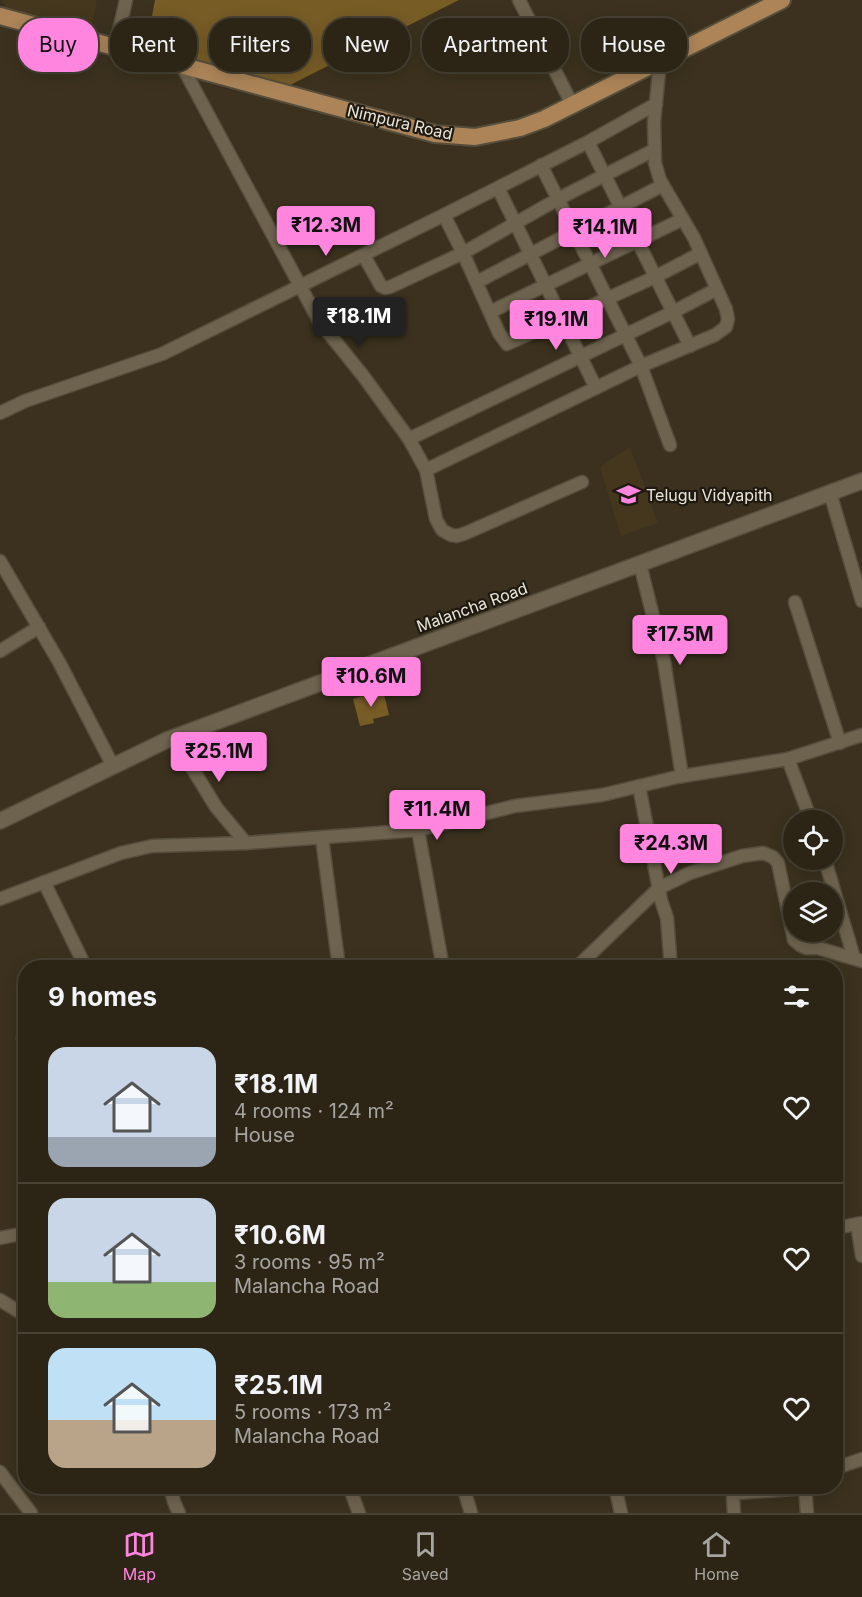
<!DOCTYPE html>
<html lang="en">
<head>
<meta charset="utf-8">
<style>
  :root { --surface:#2c2516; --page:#383123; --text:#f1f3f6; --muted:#a6a5a1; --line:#484235; --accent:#ff85df }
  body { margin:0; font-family:Inter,sans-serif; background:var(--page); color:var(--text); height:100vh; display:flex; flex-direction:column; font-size:22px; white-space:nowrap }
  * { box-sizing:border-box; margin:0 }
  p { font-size:20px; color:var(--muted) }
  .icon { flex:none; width:33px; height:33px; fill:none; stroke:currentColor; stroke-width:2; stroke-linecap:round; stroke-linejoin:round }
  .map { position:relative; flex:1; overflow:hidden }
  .side { position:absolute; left:18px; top:960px; width:825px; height:534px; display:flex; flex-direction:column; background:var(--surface); border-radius:24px; box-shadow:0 3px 15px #0003,0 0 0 2px var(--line) }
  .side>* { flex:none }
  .top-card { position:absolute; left:18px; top:18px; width:826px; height:54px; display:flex; gap:12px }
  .tools { position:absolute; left:783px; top:810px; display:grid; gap:12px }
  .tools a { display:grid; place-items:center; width:60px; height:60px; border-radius:50%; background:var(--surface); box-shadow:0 3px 15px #0003,0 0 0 2px var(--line); font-size:30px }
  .price { position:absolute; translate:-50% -51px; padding:0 14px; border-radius:6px; background:var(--accent); color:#111; font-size:20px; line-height:39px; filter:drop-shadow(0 2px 3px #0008) }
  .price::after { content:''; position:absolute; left:50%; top:36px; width:18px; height:14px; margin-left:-9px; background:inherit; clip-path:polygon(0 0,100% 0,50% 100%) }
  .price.selected { background:#222; color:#fff }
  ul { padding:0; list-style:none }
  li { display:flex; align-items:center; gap:18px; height:150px; padding:0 30px }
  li+li { border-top:2px solid var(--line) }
  li span { display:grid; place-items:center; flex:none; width:168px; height:120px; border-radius:18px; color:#555 }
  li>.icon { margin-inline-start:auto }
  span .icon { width:72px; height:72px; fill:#fffc; stroke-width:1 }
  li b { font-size:26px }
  h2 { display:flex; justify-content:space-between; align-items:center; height:72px; padding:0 30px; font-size:26px }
  .tag { padding:0 21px; border-radius:24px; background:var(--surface); box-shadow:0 3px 15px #0003,0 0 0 2px var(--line); font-size:21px; line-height:54px }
  .tag.selected { background:var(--accent); color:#111 }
  .tab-bar { display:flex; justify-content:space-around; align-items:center; height:84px; border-top:2px solid var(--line); background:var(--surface); font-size:16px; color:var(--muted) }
  .tab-bar a { display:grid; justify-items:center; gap:3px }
  .tab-bar .selected { color:var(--accent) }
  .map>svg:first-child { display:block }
  .built { fill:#44371d }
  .building { fill:#775c26 }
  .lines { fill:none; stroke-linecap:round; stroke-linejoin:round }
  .minor-casing { stroke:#564e3d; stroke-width:15 }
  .tertiary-casing { stroke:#564e3d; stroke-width:18 }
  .primary-casing { stroke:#564e3d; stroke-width:20 }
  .minor { stroke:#6e634e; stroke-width:12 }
  .tertiary { stroke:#6e634e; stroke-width:15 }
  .primary { stroke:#ac8458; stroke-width:16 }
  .labels { text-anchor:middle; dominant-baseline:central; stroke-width:4.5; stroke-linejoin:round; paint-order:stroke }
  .street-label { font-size:16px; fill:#ebe5d9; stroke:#1e1a11 }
  .poi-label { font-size:16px; fill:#ebe5d9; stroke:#1e1a11; text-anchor:start }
</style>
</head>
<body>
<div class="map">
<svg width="862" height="1513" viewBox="0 0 862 1513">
  <rect width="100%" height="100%" fill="#3b311e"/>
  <!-- built -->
  <g class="built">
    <polygon points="2,0 97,0 91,30 8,11"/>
    <polygon points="630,447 658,523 621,536 600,467"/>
  </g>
  <!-- building -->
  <g class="building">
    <polygon points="155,0 459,0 288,86 146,48"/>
    <polygon points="383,690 389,715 373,719 374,723 360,726 353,699"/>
  </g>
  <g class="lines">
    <defs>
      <g id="minor">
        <polyline points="519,0 573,106"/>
        <polyline points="115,48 126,0"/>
        <polyline points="182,66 319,321 364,377 409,439 426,470 436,519 442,530 451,535 457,536 466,533 582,482"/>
        <polyline points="588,142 690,346"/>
        <polyline points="541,165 641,366 670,445"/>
        <polyline points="498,188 596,388"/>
        <polyline points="444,215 463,253 499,333 507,344 655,277 701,253"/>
        <polyline points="364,256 381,286 385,288 390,287 463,253 558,199 654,150"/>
        <polyline points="477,282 663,185"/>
        <polyline points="490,312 683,219"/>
        <polyline points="0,413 25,401 162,354 444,215 588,142 656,104"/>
        <polyline points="409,439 673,312 717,289"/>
        <polyline points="426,470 641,366 715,335 726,327 728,319 726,309 694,238 660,180 655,163 654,122 660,62"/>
        <polyline points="830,493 862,601"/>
        <polyline points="0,561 59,662 113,766"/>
        <polyline points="640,564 664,661 682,776"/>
        <polyline points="795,602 840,743"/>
        <polyline points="0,651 39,627"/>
        <polyline points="173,737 216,807 246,843"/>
        <polyline points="788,759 811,820"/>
        <polyline points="639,786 661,900 667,918 671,968"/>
        <polyline points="418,830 443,968"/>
        <polyline points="322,838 339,968"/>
        <polyline points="825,860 854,958"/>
        <polyline points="44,882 86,968"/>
        <polyline points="0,899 121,853 152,846 246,843 418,830 515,806 602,795 677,777 788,759 862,735"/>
        <polyline points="576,968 659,888 690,873 742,856 763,853 773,857 778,863 794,940 800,945 806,948 818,948 862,961"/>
        <polyline points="23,1038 26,1046"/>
        <polyline points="857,1224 862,1256"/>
        <polyline points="836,1228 862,1223"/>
        <polyline points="0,1238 26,1233"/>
        <polyline points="0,1300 26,1316"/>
        <polyline points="836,1468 862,1459"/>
        <polyline points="0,1472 31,1513"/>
        <polyline points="170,1486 174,1502 179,1513"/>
        <polyline points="349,1486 359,1513"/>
        <polyline points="463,1486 471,1513"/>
        <polyline points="615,1486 621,1513"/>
        <polyline points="805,1486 807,1513"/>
        <polyline points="734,1513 733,1498 736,1493 805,1488"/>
      </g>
      <polyline id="tertiary" points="0,821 167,740 862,481"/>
      <polyline id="primary" points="0,16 435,134 475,137 520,128 544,119 782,0"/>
    </defs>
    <!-- minor casing -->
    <use href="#minor" class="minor-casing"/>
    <!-- tertiary casing -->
    <use href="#tertiary" class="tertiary-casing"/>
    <!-- primary casing -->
    <use href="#primary" class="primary-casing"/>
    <!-- minor -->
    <use href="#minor" class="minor"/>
    <!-- tertiary -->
    <use href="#tertiary" class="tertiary"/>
    <!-- primary -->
    <use href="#primary" class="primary"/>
  </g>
  <!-- icons -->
  <defs>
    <symbol id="school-bare" viewBox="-9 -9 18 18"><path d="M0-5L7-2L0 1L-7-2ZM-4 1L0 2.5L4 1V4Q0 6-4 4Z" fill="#ff85df" stroke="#1e1a11" stroke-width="2.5" paint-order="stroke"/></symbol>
  </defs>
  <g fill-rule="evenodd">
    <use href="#school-bare" x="612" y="478" width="33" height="33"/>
  </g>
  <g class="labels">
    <!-- street labels -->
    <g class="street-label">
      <text transform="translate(400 122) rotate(13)">Nimpura Road</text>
      <text transform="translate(472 607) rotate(-20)">Malancha Road</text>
    </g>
    <!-- poi labels -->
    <g class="poi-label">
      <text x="646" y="495">Telugu Vidyapith</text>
    </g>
  </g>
</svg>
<div class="tools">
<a><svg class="icon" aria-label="locate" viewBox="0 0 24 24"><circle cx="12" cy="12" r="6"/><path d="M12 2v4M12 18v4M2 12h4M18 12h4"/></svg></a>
<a><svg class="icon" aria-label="layers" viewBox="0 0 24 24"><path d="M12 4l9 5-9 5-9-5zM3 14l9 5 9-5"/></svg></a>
</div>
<b class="price" style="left:326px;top:257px">₹12.3M</b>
<b class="price" style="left:605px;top:259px">₹14.1M</b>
<b class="price selected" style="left:359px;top:348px">₹18.1M</b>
<b class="price" style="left:556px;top:351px">₹19.1M</b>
<b class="price" style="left:680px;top:666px">₹17.5M</b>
<b class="price" style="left:371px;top:708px">₹10.6M</b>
<b class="price" style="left:219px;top:783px">₹25.1M</b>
<b class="price" style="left:437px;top:841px">₹11.4M</b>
<b class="price" style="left:671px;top:875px">₹24.3M</b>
<div class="top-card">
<a class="tag selected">Buy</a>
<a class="tag">Rent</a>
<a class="tag">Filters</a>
<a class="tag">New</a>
<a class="tag">Apartment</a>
<a class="tag">House</a>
</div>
<section class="side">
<h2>9 homes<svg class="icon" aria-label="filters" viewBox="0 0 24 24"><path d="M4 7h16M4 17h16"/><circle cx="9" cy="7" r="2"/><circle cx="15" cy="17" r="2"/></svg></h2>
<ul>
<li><span style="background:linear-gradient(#c9d6e8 75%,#9aa5b1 0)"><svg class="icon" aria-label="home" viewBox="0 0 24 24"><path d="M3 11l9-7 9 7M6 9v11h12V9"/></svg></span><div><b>₹18.1M</b><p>4 rooms · 124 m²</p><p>House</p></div><svg class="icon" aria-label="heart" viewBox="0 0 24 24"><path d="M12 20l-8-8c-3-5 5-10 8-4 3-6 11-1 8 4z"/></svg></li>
<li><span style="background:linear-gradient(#c9d6e8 70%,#8fb573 0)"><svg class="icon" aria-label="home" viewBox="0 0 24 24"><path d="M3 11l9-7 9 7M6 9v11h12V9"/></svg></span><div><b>₹10.6M</b><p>3 rooms · 95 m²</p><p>Malancha Road</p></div><svg class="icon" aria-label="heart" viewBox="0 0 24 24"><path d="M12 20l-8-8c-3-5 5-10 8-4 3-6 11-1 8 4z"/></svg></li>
<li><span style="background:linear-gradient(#bfe0f5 60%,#b9a48a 0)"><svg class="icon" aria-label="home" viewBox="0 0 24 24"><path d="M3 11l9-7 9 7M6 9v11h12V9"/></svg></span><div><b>₹25.1M</b><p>5 rooms · 173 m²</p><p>Malancha Road</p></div><svg class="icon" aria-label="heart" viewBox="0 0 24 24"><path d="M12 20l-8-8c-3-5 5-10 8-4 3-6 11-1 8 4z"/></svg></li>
</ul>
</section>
</div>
<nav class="tab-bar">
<a class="selected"><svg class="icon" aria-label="map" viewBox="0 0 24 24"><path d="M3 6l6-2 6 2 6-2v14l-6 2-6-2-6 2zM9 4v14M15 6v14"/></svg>Map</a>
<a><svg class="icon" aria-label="saved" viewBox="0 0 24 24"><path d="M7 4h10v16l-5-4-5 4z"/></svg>Saved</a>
<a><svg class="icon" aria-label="home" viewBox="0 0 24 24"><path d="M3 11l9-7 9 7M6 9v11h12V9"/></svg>Home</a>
</nav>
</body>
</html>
